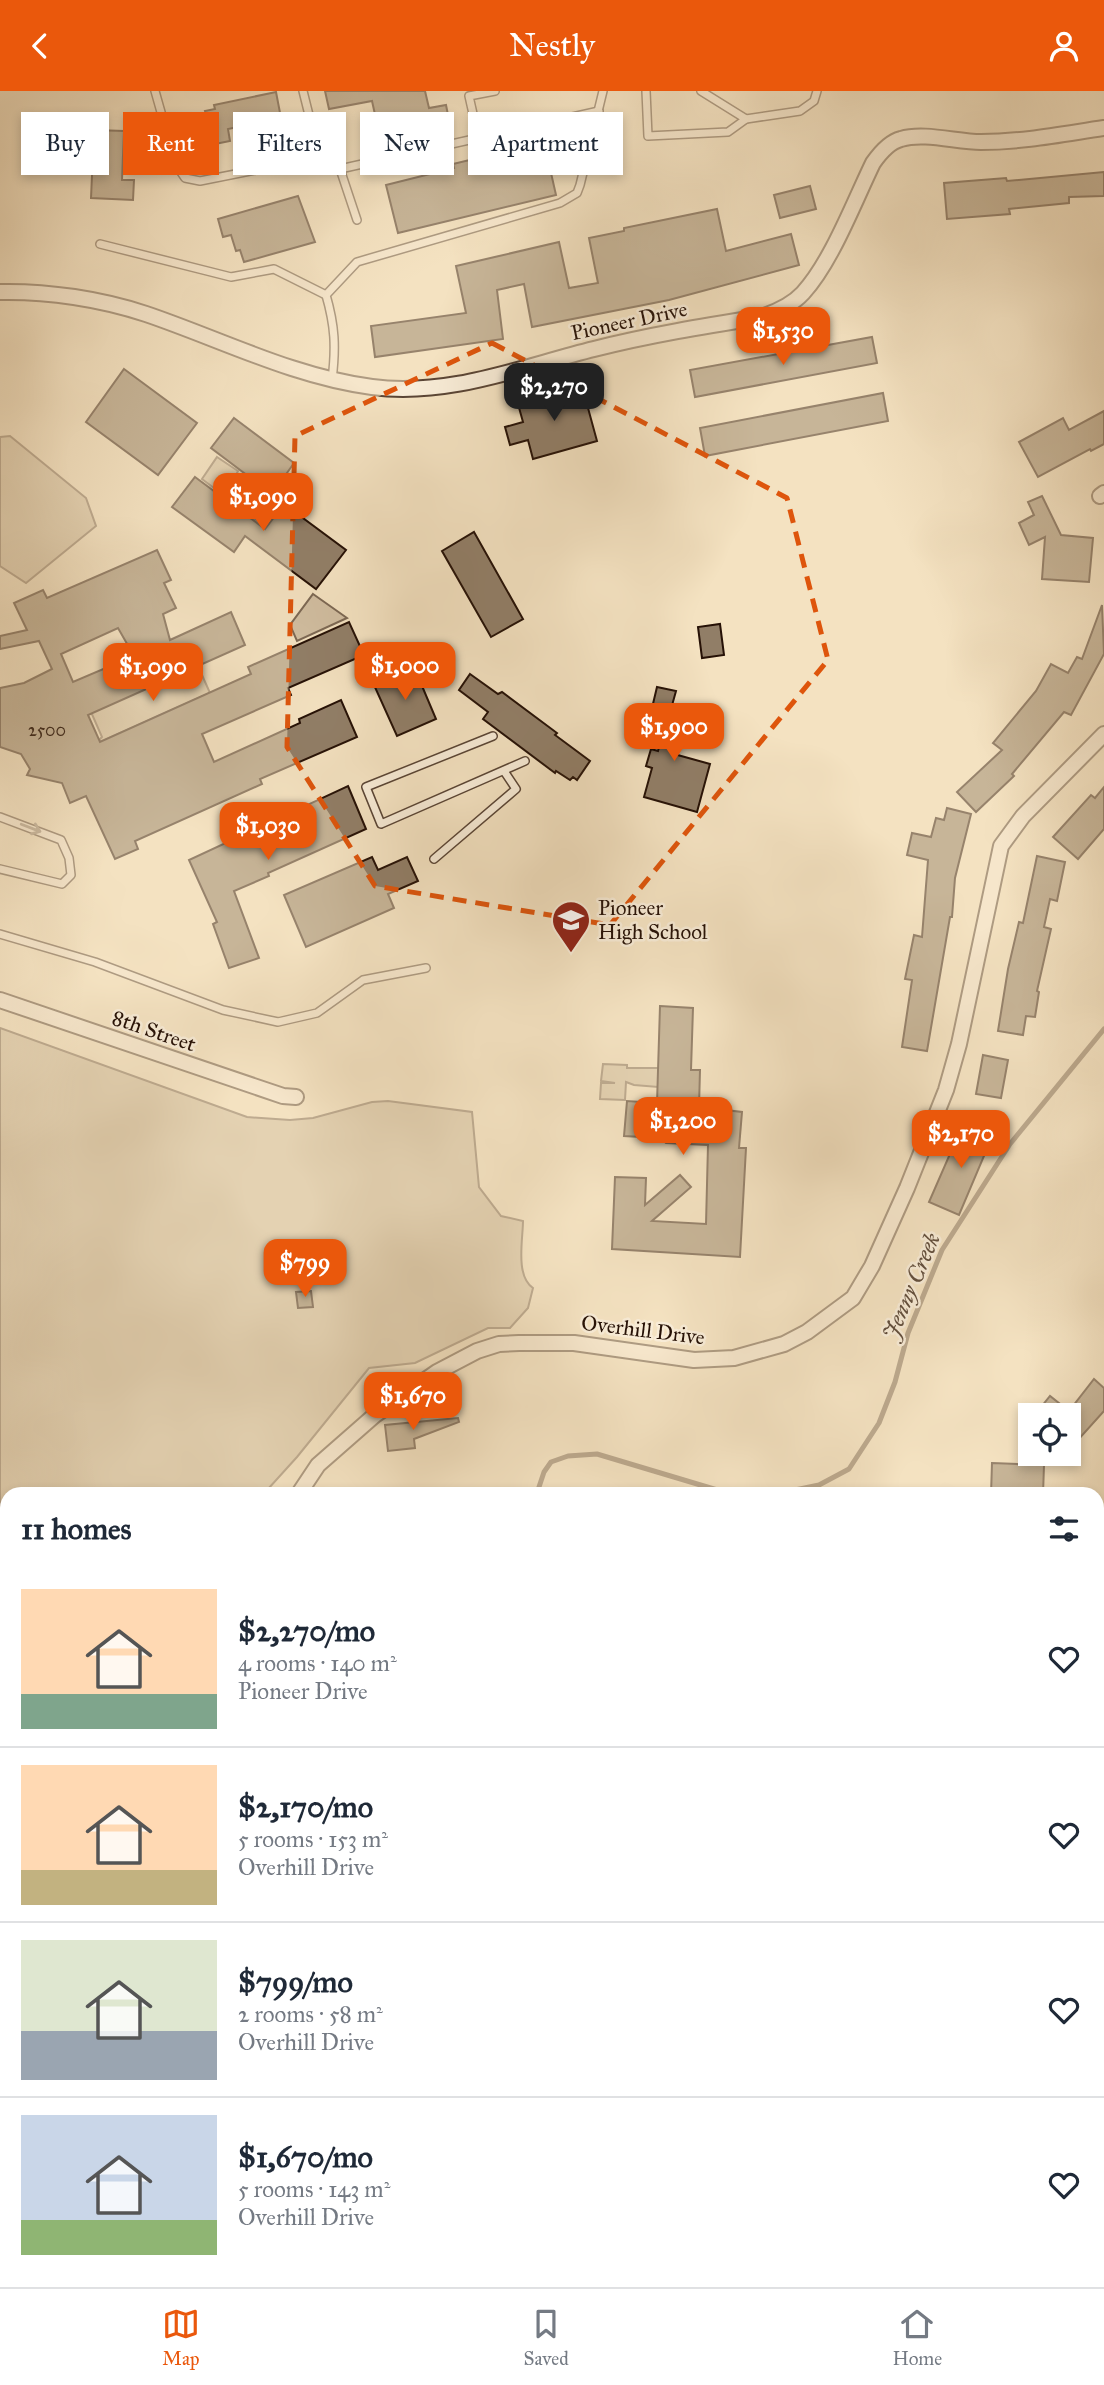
<!DOCTYPE html>
<html lang="en">
<head>
<meta charset="utf-8">
<style>
  :root { --surface:#fff; --page:#f2f2f3; --text:#1f2937; --muted:#747a83; --line:#e0e1e3; --accent:#ea580c }
  body { margin:0; font-family:"IM FELL Great Primer",serif; background:var(--page); color:var(--text); height:100vh; display:flex; flex-direction:column; font-size:26px; white-space:nowrap }
  * { box-sizing:border-box; margin:0 }
  p { font-size:23px; color:var(--muted) }
  .icon { flex:none; width:38px; height:38px; fill:none; stroke:currentColor; stroke-width:2; stroke-linecap:round; stroke-linejoin:round }
  .map { position:relative; flex:1; overflow:hidden }
  .panel { position:absolute; left:0px; top:1396px; width:1104px; height:800px; display:flex; flex-direction:column; background:var(--surface); border-radius:21px 21px 0 0; box-shadow:0 4px 10px #0003 }
  .panel>* { flex:none }
  .hud { position:absolute; left:21px; top:21px; width:700px; height:63px; display:flex; gap:14px }
  .controls { position:absolute; left:1018px; top:1312px; display:grid; gap:14px }
  .controls a { display:grid; place-items:center; width:63px; height:63px; border-radius:0px; background:var(--surface); box-shadow:0 4px 10px #0003; font-size:35px }
  .price { position:absolute; translate:-50% -60px; padding:0 16px; border-radius:14px; background:var(--accent); color:#fff; font-size:23px; line-height:46px; filter:drop-shadow(0 2px 4px #0008) }
  .price::after { content:''; position:absolute; left:50%; top:42px; width:21px; height:16px; margin-left:-10px; background:inherit; clip-path:polygon(0 0,100% 0,50% 100%) }
  .price.current { background:#222; color:#fff }
  ul { padding:0; list-style:none }
  li { display:flex; align-items:center; gap:21px; height:175px; padding:0 21px }
  li+li { border-top:2px solid var(--line) }
  li span { display:grid; place-items:center; flex:none; width:196px; height:140px; border-radius:0px; color:#555 }
  li>.icon { margin-inline-start:auto }
  span .icon { width:84px; height:84px; fill:#fffc; stroke-width:1 }
  li b { font-size:30px }
  h2 { display:flex; justify-content:space-between; align-items:center; height:84px; padding:0 21px; font-size:30px }
  .chip { padding:0 24px; border-radius:0px; background:var(--surface); box-shadow:0 4px 10px #0003; font-size:24px; line-height:63px }
  .chip.current { background:var(--accent); color:#fff }
  header { display:flex; justify-content:space-between; align-items:center; height:91px; padding:0 21px; background:var(--accent); color:#fff; font-size:32px; font-weight:600 }
  .tab-bar { display:flex; justify-content:space-around; align-items:center; height:98px; border-top:2px solid var(--line); background:var(--surface); font-size:19px; color:var(--muted) }
  .tab-bar a { display:grid; justify-items:center; gap:4px }
  .tab-bar .current { color:var(--accent) }
  .map>svg:first-child { display:block }
  .green { fill:#d1bea1; stroke:#7c6854; stroke-width:2 }
  .water { fill:#ae9b81; stroke:#786450; stroke-width:2 }
  .lines { fill:none; stroke-linecap:round; stroke-linejoin:round }
  .stream { stroke:#786450; stroke-width:5 }
  .building { fill:#917e67; stroke:#261106; stroke-width:2; fill-rule:evenodd }
  .service-casing { stroke:#5a4535; stroke-width:10 }
  .minor-casing { stroke:#5a4535; stroke-width:18 }
  .service { stroke:#f8ecd7; stroke-width:7 }
  .minor { stroke:#f8ecd7; stroke-width:14 }
  .oneway { stroke:#9a8979 }
  .marked { fill:none; stroke:#de550c; stroke-width:5; stroke-dasharray:14 9; stroke-linejoin:round }
  .labels { text-anchor:middle; dominant-baseline:central; stroke-width:5; stroke-linejoin:round; paint-order:stroke }
  .number-label { font-size:18px; fill:#412c1e }
  .street-label { font-size:21px; fill:#261106; stroke:#f8ecd7 }
  .poi-label { font-size:21px; fill:#261106; stroke:#f8ecd7; text-anchor:start }
  .water-label { font-size:23px; font-style:italic; fill:#634f3d; stroke:#f8ecd7 }
</style>
</head>
<body>
<header><svg class="icon" aria-label="back" viewBox="0 0 24 24"><path d="M15 5l-7 7 7 7"/></svg>Nestly<svg class="icon" aria-label="person" viewBox="0 0 24 24"><circle cx="12" cy="8" r="4"/><path d="M4 21q1-7 8-7t8 7"/></svg></header>
<div class="map">
<svg width="1104" height="2196" viewBox="0 0 1104 2196">
  <rect width="100%" height="100%" fill="#f4e2c1"/>
  <filter id="stains"><feTurbulence type="fractalNoise" baseFrequency=".00286" numOctaves="4"/><feColorMatrix values="0 0 0 0 .2 0 0 0 0 .09 0 0 0 0 .02 0 0 0 .5 -.17"/></filter>
  <radialGradient id="worn" r=".72"><stop offset=".6" stop-color="#630" stop-opacity="0"/><stop offset="1" stop-color="#630" stop-opacity=".3"/></radialGradient>
  <!-- green -->
  <g class="green">
    <polygon points="10,345 86,407 96,435 26,492 0,475 0,346"/>
    <polygon points="217,366 238,380 235,386 238,389 243,384 280,411 263,434 202,388"/>
    <polygon points="313,503 347,527 297,550 290,534"/>
    <polygon points="198,575 210,602 100,651 99,649 102,646 91,621"/>
    <path d="M 0,937 L 247,1026 L 290,1029 L 313,1027 L 372,1011 L 388,1010 L 472,1021 L 479,1096 L 501,1125 L 523,1130 C 523,1148 515,1185 533,1197 L 528,1217 L 510,1237 L 488,1237 L 415,1272 L 369,1277 L 297,1366 L 268,1398 L 267,1403 L 7,1404 L 7,1525 L 0,1525 Z"/>
    <polygon points="603,973 627,974 627,977 659,977 658,996 634,994 626,991 625,1009 600,1008 601,992 615,992 601,990"/>
    <rect x="1097" y="1582" width="7" height="120"/>
    <polygon points="7,1649 7,1777 0,1778 0,1650"/>
  </g>
  <!-- water -->
  <g class="water">
    <rect x="1097" y="1702" width="7" height="276"/>
    <polygon points="7,1777 7,2146 0,2148 0,1778"/>
  </g>
  <g class="lines">
    <!-- stream -->
    <g class="stream">
      <polyline points="540,1404 538,1399 544,1381 551,1371 568,1365 597,1363 734,1404"/>
      <polyline points="771,1404 819,1394 849,1378 879,1332 895,1291 908,1242 942,1159 1010,1053 1104,938"/>
      <polyline points="490,2189 498,2196"/>
    </g>
  </g>
  <!-- building -->
  <g class="building">
    <polygon points="325,0 425,0 429,17 446,14 451,39 387,52 383,36 378,37 372,10 329,18"/>
    <polygon points="276,1 281,27 228,38 230,50 200,56 194,26 206,23 205,20 215,18 214,14"/>
    <polygon points="94,39 124,40 122,89 134,89 133,109 91,107"/>
    <polygon points="544,51 556,104 398,142 386,94 454,77 453,73"/>
    <polygon points="1104,81 1104,105 1069,106 1069,112 1009,118 1010,123 947,128 944,92 1006,87 1007,90"/>
    <polygon points="810,95 816,118 780,127 774,104"/>
    <polygon points="298,105 315,151 244,171 240,159 236,160 231,144 223,146 218,128"/>
    <polygon points="717,118 726,160 791,143 799,174 669,209 532,236 524,193 497,199 503,248 375,266 371,235 466,222 456,175 559,151 569,197 598,192 589,147 624,140 624,137"/>
    <polygon points="872,246 877,272 695,306 690,279"/>
    <polygon points="124,278 197,332 158,384 86,331"/>
    <polygon points="582,295 597,350 533,368 528,349 510,354 505,336 523,331 518,313"/>
    <polygon points="883,302 888,330 705,365 700,337"/>
    <polygon points="1104,320 1104,353 1091,360 1090,358 1038,386 1019,351 1063,327 1069,339"/>
    <polygon points="234,327 294,372 272,403 211,357"/>
    <polygon points="195,386 265,438 284,413 346,459 316,498 245,445 234,461 172,416"/>
    <polygon points="1042,405 1061,444 1093,447 1089,491 1042,488 1045,446 1029,454 1019,432 1034,424 1028,411"/>
    <polygon points="474,441 523,528 491,546 442,460"/>
    <path d="M 157,459 L 171,489 L 164,492 L 176,517 L 163,523 L 170,549 L 231,521 L 245,554 L 88,624 L 100,651 L 251,583 L 248,576 L 349,531 L 364,564 L 288,597 L 291,604 L 202,643 L 214,671 L 300,632 L 299,628 L 341,609 L 357,646 L 260,688 L 262,693 L 135,750 L 138,758 L 115,768 L 86,705 L 70,712 L 62,692 L 27,684 L 30,678 L 21,663 L 0,656 L 0,597 L 24,592 L 52,578 L 39,550 L 0,558 L 0,545 L 27,539 L 14,512 L 43,499 L 47,507 ZM 118,537 L 134,565 L 73,591 L 61,563 Z"/>
    <polygon points="1102,514 1104,563 1071,624 1064,621 1012,683 1014,685 976,721 957,701 1002,659 993,652 1036,600 1051,573 1068,582 1077,566 1082,568"/>
    <polygon points="720,533 724,564 702,567 698,536"/>
    <polygon points="414,576 436,628 397,645 374,594"/>
    <polygon points="470,583 498,603 502,601 557,642 555,644 590,670 577,689 573,686 570,689 556,680 555,682 483,628 488,621 459,599"/>
    <polygon points="657,596 676,600 671,618 685,623 674,663 710,673 697,721 644,706 652,677 646,675 651,658 658,660 668,621 652,617"/>
    <polygon points="348,695 366,738 268,782 269,785 234,800 259,867 229,877 213,833 217,831 189,769"/>
    <polygon points="1104,696 1104,738 1078,768 1053,746 1091,704 1095,707"/>
    <polygon points="947,717 971,723 955,787 952,826 950,826 927,960 902,956 912,889 905,888 914,844 922,846 928,769 907,764 912,742 931,746 936,727 944,729"/>
    <polygon points="1037,765 1065,771 1057,810 1050,808 1044,836 1051,838 1037,900 1039,901 1035,926 1026,925 1023,944 998,940 1008,878 1019,831 1023,832"/>
    <polygon points="372,766 378,779 407,766 418,790 388,803 394,817 306,856 284,804"/>
    <polygon points="660,915 693,917 691,979 700,979 699,1016 742,1021 739,1057 746,1057 740,1166 612,1158 615,1086 646,1087 645,1114 680,1084 691,1096 652,1130 706,1133 708,1054 666,1052 660,1047 624,1045 627,1010 657,1012"/>
    <polygon points="983,964 1008,969 1001,1007 976,1003"/>
    <polygon points="963,1033 992,1046 959,1124 929,1111"/>
    <polygon points="311,1200 313,1216 298,1217 296,1201"/>
    <polygon points="1094,1288 1104,1297 1104,1320 1069,1359 1069,1325 1034,1325 1050,1305 1069,1320"/>
    <polygon points="458,1327 459,1331 414,1348 415,1357 388,1360 385,1334"/>
    <polygon points="992,1372 1044,1374 1043,1404 991,1404"/>
  </g>
  <g class="lines">
    <defs>
      <g id="service">
        <polyline points="155,0 176,74 185,87 200,90 271,76"/>
        <polyline points="303,0 316,52 340,78 357,129"/>
        <polyline points="646,0 648,45 728,41 746,28 800,20 814,10 817,0"/>
        <polyline points="701,0 746,28"/>
        <polyline points="478,45 469,5 495,0"/>
        <polyline points="340,78 599,20"/>
        <polyline points="100,153 231,186 274,178 326,204"/>
        <path d="M 332,289 C 336,256 335,235 326,204 L 357,171 L 560,112 L 577,102 L 580,94 L 603,0"/>
        <polyline points="493,645 366,696 381,733 525,670"/>
        <polyline points="0,726 61,749 69,767 71,784 62,793 0,778"/>
        <polyline points="434,768 516,698 504,680"/>
        <polyline points="0,843 95,871 223,919 278,931 317,922 363,889 426,877"/>
      </g>
      <g id="minor">
        <path d="M 0,201 C 48,200 101,208 146,223 C 220,248 294,286 372,296 C 449,306 521,276 594,258 C 649,244 705,235 761,226 C 776,221 792,214 803,202 C 832,170 854,111 873,72 C 880,62 889,51 901,48 C 924,41 957,51 981,51 C 1023,51 1063,43 1104,37"/>
        <polyline points="1100,405 1104,402"/>
        <polyline points="0,909 283,1005 296,1006"/>
        <polyline points="298,1404 318,1374 375,1324 437,1281 477,1260 499,1253 519,1252 574,1252 694,1269 734,1267 784,1253 807,1241 853,1207 872,1175 907,1097 946,999 959,953 1001,755 1023,725 1104,643"/>
        <polyline points="0,1548 7,1549"/>
      </g>
    </defs>
    <!-- service casing -->
    <use href="#service" class="service-casing"/>
    <!-- minor casing -->
    <use href="#minor" class="minor-casing"/>
    <!-- service -->
    <use href="#service" class="service"/>
    <!-- minor -->
    <use href="#minor" class="minor"/>
  </g>
  <!-- one-way arrows -->
  <defs><path id="oneway-shaft" d="M-6 0H5M1.5-3L5.5 0L1.5 3" fill="none" stroke-width="1.6" stroke-linecap="round" stroke-linejoin="round" transform="scale(1.75)"/></defs>
  <use class="oneway" href="#oneway-shaft" transform="translate(31 737) rotate(21)"/>
  <!-- marked area -->
  <path d="M0 0H1104V2196H0ZM 492,252 L 787,407 L 828,569 L 610,834 L 375,795 L 287,656 L 295,345 Z" fill="#f4e2c1" fill-opacity=".55" fill-rule="evenodd"/>
  <path class="marked" d="M 492,252 L 787,407 L 828,569 L 610,834 L 375,795 L 287,656 L 295,345 Z"/>
  <!-- icons -->
  <defs>
    <symbol id="school-pin" viewBox="-11 -11 22 30"><path d="M0 17L-7.5 6A9.5 9.5 0 1 1 7.5 6Z" fill="#8f2418" stroke="#f8ecd7"/><path d="M0-5L7-2L0 1L-7-2ZM-4 1L0 2.5L4 1V4Q0 6-4 4Z" fill="#fff"/></symbol>
  </defs>
  <g fill-rule="evenodd">
    <use href="#school-pin" x="549" y="807" width="44" height="60"/>
  </g>
  <g class="labels">
    <!-- number labels -->
    <g class="number-label">
      <text x="47" y="639">2500</text>
    </g>
    <!-- street labels -->
    <g class="street-label">
      <text transform="translate(629 230) rotate(-12)">Pioneer Drive</text>
      <text transform="translate(154 940) rotate(19)">8th Street</text>
      <text transform="translate(643 1239) rotate(7)">Overhill Drive</text>
    </g>
    <!-- poi labels -->
    <g class="poi-label">
      <text x="598" y="817">Pioneer<tspan x="598" dy="24">High School</tspan></text>
    </g>
    <!-- water labels -->
    <g class="water-label">
      <text transform="translate(911 1195) rotate(-67)">Jenny Creek</text>
    </g>
  </g>
  <rect width="100%" height="100%" filter="url(#stains)"/>
  <rect width="100%" height="100%" fill="url(#worn)"/>
</svg>
<div class="controls">
<a><svg class="icon" aria-label="locate" viewBox="0 0 24 24"><circle cx="12" cy="12" r="6"/><path d="M12 2v4M12 18v4M2 12h4M18 12h4"/></svg></a>
</div>
<b class="price" style="left:783px;top:276px">$1,530</b>
<b class="price current" style="left:554px;top:332px">$2,270</b>
<b class="price" style="left:263px;top:442px">$1,090</b>
<b class="price" style="left:405px;top:611px">$1,000</b>
<b class="price" style="left:153px;top:612px">$1,090</b>
<b class="price" style="left:674px;top:672px">$1,900</b>
<b class="price" style="left:268px;top:771px">$1,030</b>
<b class="price" style="left:683px;top:1066px">$1,200</b>
<b class="price" style="left:961px;top:1079px">$2,170</b>
<b class="price" style="left:305px;top:1208px">$799</b>
<b class="price" style="left:413px;top:1341px">$1,670</b>
<div class="hud">
<a class="chip">Buy</a>
<a class="chip current">Rent</a>
<a class="chip">Filters</a>
<a class="chip">New</a>
<a class="chip">Apartment</a>
</div>
<section class="panel">
<h2>11 homes<svg class="icon" aria-label="filters" viewBox="0 0 24 24"><path d="M4 7h16M4 17h16"/><circle cx="9" cy="7" r="2"/><circle cx="15" cy="17" r="2"/></svg></h2>
<ul>
<li><span style="background:linear-gradient(#ffd9b3 75%,#7fa58c 0)"><svg class="icon" aria-label="home" viewBox="0 0 24 24"><path d="M3 11l9-7 9 7M6 9v11h12V9"/></svg></span><div><b>$2,270/mo</b><p>4 rooms · 140 m²</p><p>Pioneer Drive</p></div><svg class="icon" aria-label="heart" viewBox="0 0 24 24"><path d="M12 20l-8-8c-3-5 5-10 8-4 3-6 11-1 8 4z"/></svg></li>
<li><span style="background:linear-gradient(#ffd9b3 75%,#c2b280 0)"><svg class="icon" aria-label="home" viewBox="0 0 24 24"><path d="M3 11l9-7 9 7M6 9v11h12V9"/></svg></span><div><b>$2,170/mo</b><p>5 rooms · 153 m²</p><p>Overhill Drive</p></div><svg class="icon" aria-label="heart" viewBox="0 0 24 24"><path d="M12 20l-8-8c-3-5 5-10 8-4 3-6 11-1 8 4z"/></svg></li>
<li><span style="background:linear-gradient(#dfe7d0 65%,#9aa5b1 0)"><svg class="icon" aria-label="home" viewBox="0 0 24 24"><path d="M3 11l9-7 9 7M6 9v11h12V9"/></svg></span><div><b>$799/mo</b><p>2 rooms · 58 m²</p><p>Overhill Drive</p></div><svg class="icon" aria-label="heart" viewBox="0 0 24 24"><path d="M12 20l-8-8c-3-5 5-10 8-4 3-6 11-1 8 4z"/></svg></li>
<li><span style="background:linear-gradient(#c9d6e8 75%,#8fb573 0)"><svg class="icon" aria-label="home" viewBox="0 0 24 24"><path d="M3 11l9-7 9 7M6 9v11h12V9"/></svg></span><div><b>$1,670/mo</b><p>5 rooms · 143 m²</p><p>Overhill Drive</p></div><svg class="icon" aria-label="heart" viewBox="0 0 24 24"><path d="M12 20l-8-8c-3-5 5-10 8-4 3-6 11-1 8 4z"/></svg></li>
</ul>
</section>
</div>
<nav class="tab-bar">
<a class="current"><svg class="icon" aria-label="map" viewBox="0 0 24 24"><path d="M3 6l6-2 6 2 6-2v14l-6 2-6-2-6 2zM9 4v14M15 6v14"/></svg>Map</a>
<a><svg class="icon" aria-label="saved" viewBox="0 0 24 24"><path d="M7 4h10v16l-5-4-5 4z"/></svg>Saved</a>
<a><svg class="icon" aria-label="home" viewBox="0 0 24 24"><path d="M3 11l9-7 9 7M6 9v11h12V9"/></svg>Home</a>
</nav>
</body>
</html>
